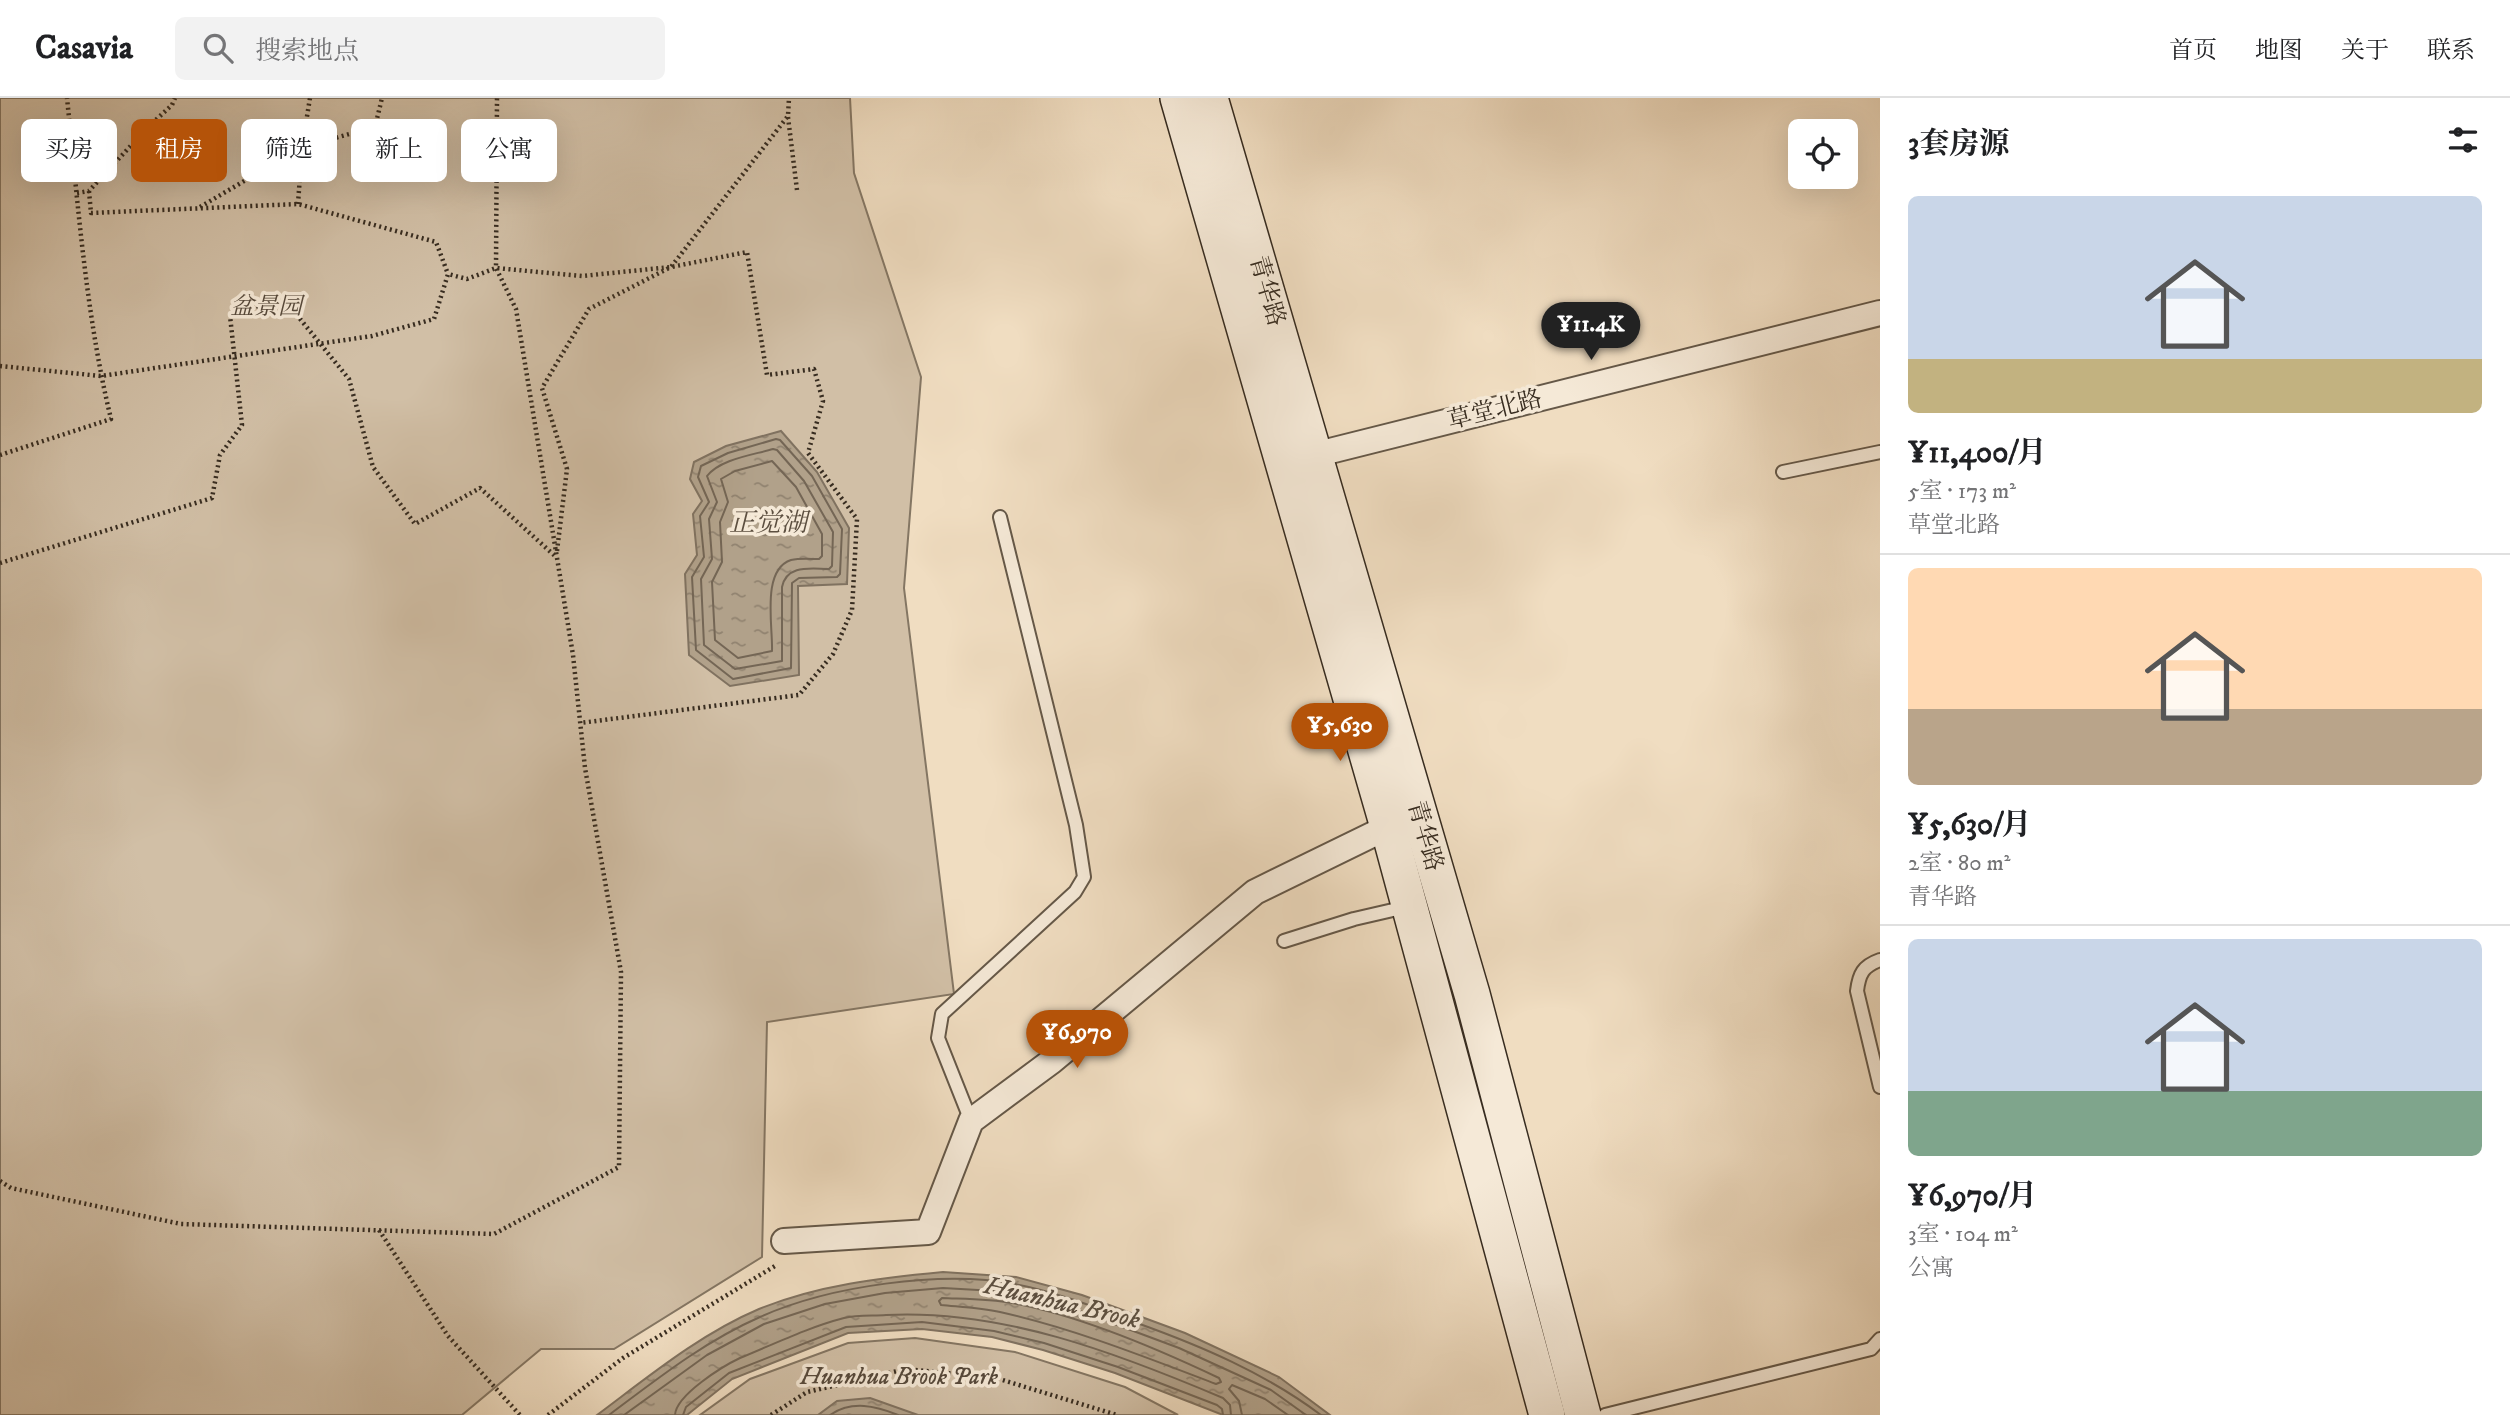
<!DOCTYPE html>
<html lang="zh">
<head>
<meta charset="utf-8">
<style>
  :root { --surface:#fff; --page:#f2f2f2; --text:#202124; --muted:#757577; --line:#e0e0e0; --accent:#b45309 }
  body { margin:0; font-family:"IM FELL DW Pica","Noto Serif SC",serif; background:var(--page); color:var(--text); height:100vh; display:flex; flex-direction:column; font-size:26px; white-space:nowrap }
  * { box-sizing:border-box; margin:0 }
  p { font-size:23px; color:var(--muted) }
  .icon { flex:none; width:38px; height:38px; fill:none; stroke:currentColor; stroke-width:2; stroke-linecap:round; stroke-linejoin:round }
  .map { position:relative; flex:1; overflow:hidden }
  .sheet { display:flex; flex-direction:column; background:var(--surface); width:630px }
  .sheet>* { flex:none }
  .hud { position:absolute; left:21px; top:21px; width:665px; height:63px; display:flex; gap:14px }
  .buttons { position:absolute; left:1788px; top:21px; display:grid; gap:14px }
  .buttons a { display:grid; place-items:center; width:70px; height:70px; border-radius:10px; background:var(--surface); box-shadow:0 7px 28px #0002; font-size:35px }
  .price { position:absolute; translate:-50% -60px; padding:0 16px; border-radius:24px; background:var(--accent); color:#fff; font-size:23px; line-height:46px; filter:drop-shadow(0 2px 4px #0008) }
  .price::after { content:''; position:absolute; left:50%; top:42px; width:21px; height:16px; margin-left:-10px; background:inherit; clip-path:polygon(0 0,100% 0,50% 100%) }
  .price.on { background:#222; color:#fff }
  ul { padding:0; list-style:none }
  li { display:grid; align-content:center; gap:14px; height:371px; padding:0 28px }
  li+li { border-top:2px solid var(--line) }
  li span { display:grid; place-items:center; height:217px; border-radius:10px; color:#555 }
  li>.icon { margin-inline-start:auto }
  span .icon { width:126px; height:126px; fill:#fffc; stroke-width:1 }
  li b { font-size:30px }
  h2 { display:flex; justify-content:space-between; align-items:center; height:84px; padding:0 28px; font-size:30px }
  .tag { padding:0 24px; border-radius:10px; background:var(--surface); box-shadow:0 7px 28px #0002; font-size:24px; line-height:63px }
  .tag.on { background:var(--accent); color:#fff }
  header { display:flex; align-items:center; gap:42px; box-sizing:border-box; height:98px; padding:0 35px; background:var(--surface); border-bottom:2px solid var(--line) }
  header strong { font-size:33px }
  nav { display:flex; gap:38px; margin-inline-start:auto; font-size:24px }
  .search { width:490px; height:63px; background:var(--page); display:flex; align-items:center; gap:18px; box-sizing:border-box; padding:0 24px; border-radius:10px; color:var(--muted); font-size:26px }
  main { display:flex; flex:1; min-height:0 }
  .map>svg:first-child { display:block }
  .green { fill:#d1bfa6; stroke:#847663; stroke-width:2 }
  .water { fill:url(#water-ripples); stroke:#807260; stroke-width:2 }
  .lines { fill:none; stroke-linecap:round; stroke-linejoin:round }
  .shore { stroke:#746655; stroke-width:2 }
  .lane-casing { stroke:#655848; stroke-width:16 }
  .street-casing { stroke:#655848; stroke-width:28 }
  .secondary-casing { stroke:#372c20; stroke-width:38 }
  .path { stroke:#372c20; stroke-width:4.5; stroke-dasharray:2 3.5; stroke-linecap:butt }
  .lane { stroke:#f5e9d7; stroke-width:12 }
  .street { stroke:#f5e9d7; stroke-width:24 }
  .secondary { stroke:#f5e9d7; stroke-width:35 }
  .labels { text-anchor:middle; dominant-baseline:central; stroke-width:7; stroke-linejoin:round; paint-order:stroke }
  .street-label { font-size:24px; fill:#372c20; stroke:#f5e9d7 }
  .park-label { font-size:24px; font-style:italic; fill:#56493b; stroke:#f5e9d7 }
  .water-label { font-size:26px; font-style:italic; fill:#5c4f40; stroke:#f5e9d7 }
</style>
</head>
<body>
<header>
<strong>Casavia</strong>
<div class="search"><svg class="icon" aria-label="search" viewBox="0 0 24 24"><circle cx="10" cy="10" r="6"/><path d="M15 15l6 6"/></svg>搜索地点</div>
<nav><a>首页</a><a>地图</a><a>关于</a><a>联系</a></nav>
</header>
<main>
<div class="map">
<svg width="1880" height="1317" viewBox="0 0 1880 1317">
  <defs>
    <pattern id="water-ripples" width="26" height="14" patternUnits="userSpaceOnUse" patternTransform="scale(1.75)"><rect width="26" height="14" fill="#b1a18a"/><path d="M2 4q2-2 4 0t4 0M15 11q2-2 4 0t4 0" fill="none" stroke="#918370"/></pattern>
  </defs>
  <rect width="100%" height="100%" fill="#f0ddc1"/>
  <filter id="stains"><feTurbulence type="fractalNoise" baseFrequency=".00286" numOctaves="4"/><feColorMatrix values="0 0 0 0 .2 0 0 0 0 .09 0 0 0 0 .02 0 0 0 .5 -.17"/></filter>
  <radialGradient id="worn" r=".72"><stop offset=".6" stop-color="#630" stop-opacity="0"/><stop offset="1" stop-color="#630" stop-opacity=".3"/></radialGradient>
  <!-- green -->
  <g class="green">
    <polygon points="0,0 850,0 854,75 921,279 904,490 954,896 767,924 762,1159 614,1251 541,1251 462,1317 0,1317"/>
    <polygon points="915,1240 1015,1254 1125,1289 1178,1317 700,1317 750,1281 848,1245"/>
  </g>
  <!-- water -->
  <g class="water">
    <polygon points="781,333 817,374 849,430 847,486 798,488 799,577 730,588 689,557 685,476 697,457 693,416 702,403 690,381 694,364 726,348"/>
    <path d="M 943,1174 L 1016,1179 L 1082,1197 L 1185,1235 L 1279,1279 L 1330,1317 L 1223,1317 L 1115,1275 L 1043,1252 L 992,1239 L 922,1231 L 848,1235 L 732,1281 L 687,1317 L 597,1317 C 648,1279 700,1236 759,1211 C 818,1187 880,1180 943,1174 Z"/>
    <polygon points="870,1300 918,1317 818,1317 837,1303"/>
  </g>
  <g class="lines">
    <!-- shore -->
    <g class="shore">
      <polygon points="776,341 780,342 812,378 842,431 840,476 837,479 799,480 792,485 791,570 733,581 696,552 692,479 704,459 700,418 709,404 698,379 701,368 728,355"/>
      <path d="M 773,351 L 777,352 L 804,383 L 833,434 L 832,468 L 829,471 C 811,471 787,466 782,489 L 782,563 L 735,571 L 704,547 L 701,481 L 712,461 L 709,421 L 717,404 L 707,378 C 720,361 753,357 773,351 Z"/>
      <path d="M 772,363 L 796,389 L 822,436 L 822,458 L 819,461 C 810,461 800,460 791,462 C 761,472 773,528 772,553 L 738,560 L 715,542 L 712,484 L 722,464 L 720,424 L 728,404 L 721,381 L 735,373 Z"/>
      <path d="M 942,1200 C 965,1201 990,1201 1012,1205 C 1078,1217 1158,1251 1219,1280 L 1221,1284 L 1216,1286 C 1145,1259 1075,1231 1000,1214 C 981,1210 961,1209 941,1207 L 939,1203 Z"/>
      <path d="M 609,1317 C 657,1281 705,1243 760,1219 C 829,1188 941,1172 1015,1186 C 1057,1194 1097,1210 1137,1225 C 1201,1248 1265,1275 1321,1317"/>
      <polyline points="624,1317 707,1257 764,1226 825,1206 885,1195 943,1190 1013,1194 1077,1212 1179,1250 1271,1292 1306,1317"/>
      <path d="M 675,1317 C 676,1297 723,1268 740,1260 C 774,1246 809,1229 844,1220 C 857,1217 873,1218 886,1217 C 1002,1211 1117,1255 1223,1300 L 1230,1307 L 1231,1317"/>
      <polyline points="683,1317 686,1309 729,1275 846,1229 922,1224 994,1233 1044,1245 1118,1269 1217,1307 1222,1311 1223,1317"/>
      <path d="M 830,1317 C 852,1302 876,1308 898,1317"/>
      <polyline points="1242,1317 1239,1303 1229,1291 1232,1287 1265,1301 1288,1317"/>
    </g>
    <defs>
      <g id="lane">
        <polyline points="1783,374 1880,354"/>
        <polyline points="1284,843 1354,821 1406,809"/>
        <path d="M 1880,862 C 1863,868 1859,876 1857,893 L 1880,989"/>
        <polyline points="971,1023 938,940 942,916 1075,794 1084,779 1076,727 1000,419"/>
        <polyline points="1605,1317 1871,1251 1880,1241"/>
      </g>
      <g id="street">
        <polyline points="1314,357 1880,215"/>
        <polyline points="784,1143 928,1134 971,1023 1052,963 1255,794 1388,729"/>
      </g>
      <g id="secondary">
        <polyline points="1178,0 1388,729 1547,1317"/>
        <polyline points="1210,0 1472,896 1583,1317"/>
      </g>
    </defs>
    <!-- lane casing -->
    <use href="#lane" class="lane-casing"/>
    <!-- street casing -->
    <use href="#street" class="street-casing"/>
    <!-- secondary casing -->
    <use href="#secondary" class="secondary-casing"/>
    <!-- path -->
    <g class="path">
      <polyline points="788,19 797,92"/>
      <polyline points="89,93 91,115 298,106 436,144 448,176"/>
      <polyline points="77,95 89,93 148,29 172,7 175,0"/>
      <polyline points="298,106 302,49 310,0"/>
      <polyline points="200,109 302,49 375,29 382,0"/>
      <polyline points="0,268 101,278 372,238 434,221 448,176 467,181 496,170 582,178 671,169 747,154 767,277 814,271 823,303 808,355 857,421 852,512 833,556 799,597 580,625"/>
      <path d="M 0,357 L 111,321 C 86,218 78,106 67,0"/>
      <polyline points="557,453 567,371 542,290 589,211 671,169 788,18 789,0"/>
      <polyline points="0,465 212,400 220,357 242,327 230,218 283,200 349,281 373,369 415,426 480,390 555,458"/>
      <polyline points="0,1083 11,1090 181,1126 494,1136 619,1069 621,874 585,670 573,557 516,211 496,170 497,0"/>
      <polyline points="379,1132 448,1238 520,1317"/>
      <polyline points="548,1317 623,1260 775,1168"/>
      <polyline points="771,1317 807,1294 906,1271 996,1280 1117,1317"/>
    </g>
    <!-- lane -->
    <use href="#lane" class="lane"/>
    <!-- street -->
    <use href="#street" class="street"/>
    <!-- secondary -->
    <use href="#secondary" class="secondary"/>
  </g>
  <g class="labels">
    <!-- street labels -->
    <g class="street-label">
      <text transform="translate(1267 193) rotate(74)">青华路</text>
      <text transform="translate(1495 312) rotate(-14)">草堂北路</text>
      <text transform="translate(1425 738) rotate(74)">青华路</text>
    </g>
    <!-- park labels -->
    <g class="park-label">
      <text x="266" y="209">盆景园</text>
      <text x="899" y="1279">Huanhua Brook Park</text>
    </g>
    <!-- water labels -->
    <g class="water-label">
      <text x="768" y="425">正觉湖</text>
      <text transform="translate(1062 1205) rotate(13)">Huanhua Brook</text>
    </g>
  </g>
  <rect width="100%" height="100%" filter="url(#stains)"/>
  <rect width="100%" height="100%" fill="url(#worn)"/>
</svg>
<div class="buttons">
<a><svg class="icon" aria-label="locate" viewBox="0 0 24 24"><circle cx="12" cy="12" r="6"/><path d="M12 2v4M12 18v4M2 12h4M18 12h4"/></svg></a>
</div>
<b class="price on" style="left:1591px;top:264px">¥11.4K</b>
<b class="price" style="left:1340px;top:665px">¥5,630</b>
<b class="price" style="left:1077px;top:972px">¥6,970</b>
<div class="hud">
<a class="tag">买房</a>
<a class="tag on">租房</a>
<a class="tag">筛选</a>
<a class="tag">新上</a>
<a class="tag">公寓</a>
</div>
</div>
<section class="sheet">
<h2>3套房源<svg class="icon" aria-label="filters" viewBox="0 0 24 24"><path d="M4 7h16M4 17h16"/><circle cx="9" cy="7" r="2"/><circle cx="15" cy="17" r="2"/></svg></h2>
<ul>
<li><span style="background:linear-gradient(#c9d6e8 75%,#c2b280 0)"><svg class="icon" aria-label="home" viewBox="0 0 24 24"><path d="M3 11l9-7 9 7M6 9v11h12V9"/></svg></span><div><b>¥11,400/月</b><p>5室 · 173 m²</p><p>草堂北路</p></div></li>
<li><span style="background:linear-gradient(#ffd9b3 65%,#b9a48a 0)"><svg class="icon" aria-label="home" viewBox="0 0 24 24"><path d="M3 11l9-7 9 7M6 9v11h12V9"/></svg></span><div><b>¥5,630/月</b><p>2室 · 80 m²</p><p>青华路</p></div></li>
<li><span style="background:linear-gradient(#c9d6e8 70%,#7fa58c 0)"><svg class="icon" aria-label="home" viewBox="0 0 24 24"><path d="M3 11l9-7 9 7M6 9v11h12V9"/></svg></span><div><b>¥6,970/月</b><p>3室 · 104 m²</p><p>公寓</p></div></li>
</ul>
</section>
</main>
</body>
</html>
